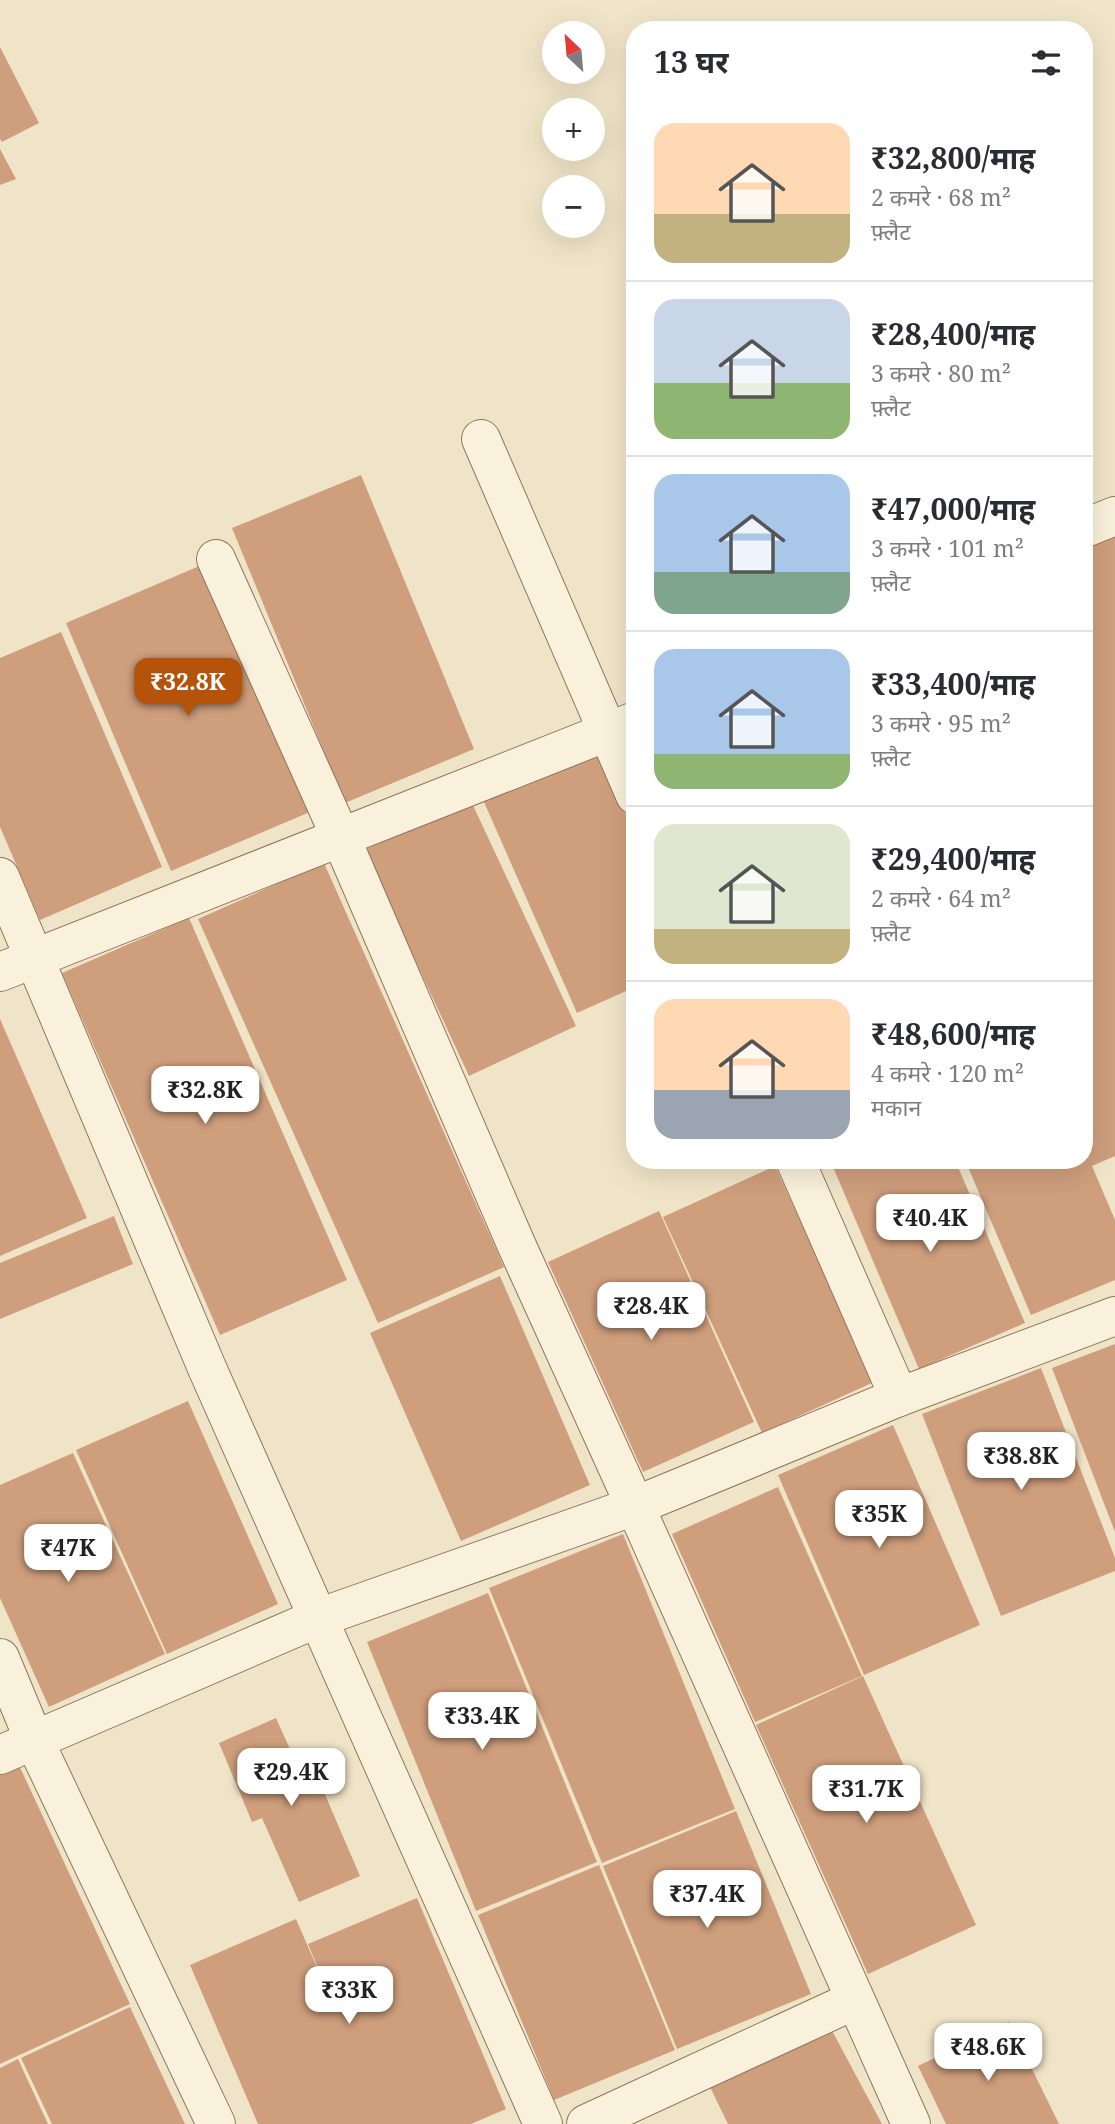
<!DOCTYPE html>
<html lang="hi">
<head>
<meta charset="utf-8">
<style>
  :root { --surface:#fff; --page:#f2f2f3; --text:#2b2b33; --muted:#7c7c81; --line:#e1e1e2; --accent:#b45309 }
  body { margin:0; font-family:"Noto Serif","Noto Sans Devanagari",serif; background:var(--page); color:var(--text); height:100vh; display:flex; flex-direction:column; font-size:26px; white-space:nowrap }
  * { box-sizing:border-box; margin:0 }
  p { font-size:23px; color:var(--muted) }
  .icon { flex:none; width:38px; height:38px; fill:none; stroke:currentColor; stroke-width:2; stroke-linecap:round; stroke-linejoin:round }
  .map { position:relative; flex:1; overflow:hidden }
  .sheet { position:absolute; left:626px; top:21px; width:467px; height:1148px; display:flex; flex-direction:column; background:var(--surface); border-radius:28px; box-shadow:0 7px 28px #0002 }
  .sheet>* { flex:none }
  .needle { width:46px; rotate:334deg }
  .buttons { position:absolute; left:542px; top:21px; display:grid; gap:14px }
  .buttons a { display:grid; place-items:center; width:63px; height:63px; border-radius:50%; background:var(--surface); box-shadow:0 7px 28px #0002; font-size:35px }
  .price { position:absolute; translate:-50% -60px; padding:0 16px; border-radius:14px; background:#fff; color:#222; font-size:23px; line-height:46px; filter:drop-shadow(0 2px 4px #0008) }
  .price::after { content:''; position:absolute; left:50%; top:42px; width:21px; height:16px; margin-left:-10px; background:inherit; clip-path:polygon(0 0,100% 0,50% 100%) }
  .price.current { background:var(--accent); color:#fff }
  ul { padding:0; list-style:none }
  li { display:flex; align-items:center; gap:21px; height:175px; padding:0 28px }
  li+li { border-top:2px solid var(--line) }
  li span { display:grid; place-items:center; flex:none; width:196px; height:140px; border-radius:21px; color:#555 }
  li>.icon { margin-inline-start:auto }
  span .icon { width:84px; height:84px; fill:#fffc; stroke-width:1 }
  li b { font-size:30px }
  h2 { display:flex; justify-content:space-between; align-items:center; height:84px; padding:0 28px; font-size:30px }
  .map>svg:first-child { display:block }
  .building { fill:#cf9f7d }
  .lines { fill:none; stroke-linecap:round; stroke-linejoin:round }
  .minor-casing { stroke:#8d765c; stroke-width:40 }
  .minor { stroke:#faf1dc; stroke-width:38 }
</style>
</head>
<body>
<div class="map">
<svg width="1115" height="2124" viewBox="0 0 1115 2124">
  <rect width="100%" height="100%" fill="#f0e4c8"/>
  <!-- building -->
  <g class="building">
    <polygon points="0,47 39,123 2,142 0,139"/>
    <polygon points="0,149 16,179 0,185"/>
    <polygon points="361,475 474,749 345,803 232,528"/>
    <polygon points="1115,527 1115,1156 1092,1166 1115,1220 1115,1280 1031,1315 965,1160 1085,1160 1085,540"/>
    <polygon points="204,564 310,812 171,871 66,623"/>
    <polygon points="61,632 162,867 40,920 0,827 0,658"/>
    <polygon points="594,743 635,835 635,987 577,1013 480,793"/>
    <polygon points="471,801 576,1026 469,1076 364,850"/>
    <polygon points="324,863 504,1267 378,1323 198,919"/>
    <polygon points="189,918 347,1280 220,1335 62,973"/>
    <polygon points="0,1019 87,1218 0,1256"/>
    <polygon points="830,1160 955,1160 1025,1323 919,1369"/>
    <polygon points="775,1166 874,1382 762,1433 663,1217"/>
    <polygon points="659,1211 754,1422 643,1472 548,1262"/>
    <polygon points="114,1216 133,1264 0,1319 0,1263"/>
    <polygon points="500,1276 590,1485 461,1541 370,1333"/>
    <polygon points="1115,1344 1115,1532 1052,1368"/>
    <polygon points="1041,1368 1115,1558 1115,1571 1001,1616 922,1414"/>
    <polygon points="188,1401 278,1604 167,1654 76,1450"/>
    <polygon points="893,1425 980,1625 864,1675 778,1475"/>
    <polygon points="73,1453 165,1654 49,1707 0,1598 0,1485"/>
    <polygon points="778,1487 862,1676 755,1722 672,1534"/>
    <polygon points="623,1534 735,1809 602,1863 489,1588"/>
    <polygon points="488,1593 597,1862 476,1911 367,1642"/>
    <polygon points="863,1676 976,1925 868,1974 756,1725"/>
    <polygon points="276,1718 294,1758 316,1749 329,1779 320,1783 360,1876 299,1902 262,1818 252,1822 219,1743"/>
    <polygon points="18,1763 130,2004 0,2064 0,1772"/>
    <polygon points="736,1811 811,1994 677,2049 603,1866"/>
    <polygon points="599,1865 675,2050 554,2100 478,1915"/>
    <polygon points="417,1898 506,2109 471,2124 258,2124 190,1965 296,1919 330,1997 308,1944"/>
    <polygon points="130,2007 185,2124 52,2124 21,2058"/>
    <polygon points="1009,2022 1059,2124 946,2124 918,2066"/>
    <polygon points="829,2025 882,2124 728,2124 710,2087"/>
    <polygon points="18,2059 48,2124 0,2124 0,2068"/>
  </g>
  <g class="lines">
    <defs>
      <g id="minor">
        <polyline points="481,439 635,795"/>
        <polyline points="1085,528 1115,516"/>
        <polyline points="216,559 341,838 516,1244 635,1506 911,2124"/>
        <polyline points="0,877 207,1368 543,2124"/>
        <polyline points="0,972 635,721"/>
        <polyline points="795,1160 899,1397"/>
        <polyline points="0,1658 34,1740 216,2124"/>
        <polyline points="0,1755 318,1618 635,1506 899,1397 1115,1316"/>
        <polyline points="586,2124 855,2000"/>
      </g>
    </defs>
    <!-- minor casing -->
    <use href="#minor" class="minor-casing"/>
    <!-- minor -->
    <use href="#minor" class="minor"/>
  </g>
</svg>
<div class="buttons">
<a><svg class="needle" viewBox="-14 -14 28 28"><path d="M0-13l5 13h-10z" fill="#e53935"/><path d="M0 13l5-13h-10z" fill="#7c7c81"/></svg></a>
<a>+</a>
<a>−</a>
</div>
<b class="price current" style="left:188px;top:718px">₹32.8K</b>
<b class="price" style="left:205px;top:1126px">₹32.8K</b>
<b class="price" style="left:930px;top:1254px">₹40.4K</b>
<b class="price" style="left:651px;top:1342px">₹28.4K</b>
<b class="price" style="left:1021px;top:1492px">₹38.8K</b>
<b class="price" style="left:879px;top:1550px">₹35K</b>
<b class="price" style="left:68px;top:1584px">₹47K</b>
<b class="price" style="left:482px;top:1752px">₹33.4K</b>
<b class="price" style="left:291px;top:1808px">₹29.4K</b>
<b class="price" style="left:866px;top:1825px">₹31.7K</b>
<b class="price" style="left:707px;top:1930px">₹37.4K</b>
<b class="price" style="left:349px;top:2026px">₹33K</b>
<b class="price" style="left:988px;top:2083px">₹48.6K</b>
<section class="sheet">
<h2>13 घर<svg class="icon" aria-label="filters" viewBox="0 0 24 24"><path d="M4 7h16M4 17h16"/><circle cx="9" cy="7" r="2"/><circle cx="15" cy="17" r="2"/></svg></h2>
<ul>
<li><span style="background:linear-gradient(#ffd9b3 65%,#c2b280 0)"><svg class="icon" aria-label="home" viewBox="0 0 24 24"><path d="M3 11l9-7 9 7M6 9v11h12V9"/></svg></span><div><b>₹32,800/माह</b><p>2 कमरे · 68 m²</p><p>फ़्लैट</p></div></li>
<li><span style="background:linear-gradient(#c9d6e8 60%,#8fb573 0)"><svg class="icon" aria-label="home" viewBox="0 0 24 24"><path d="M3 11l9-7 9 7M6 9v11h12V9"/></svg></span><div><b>₹28,400/माह</b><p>3 कमरे · 80 m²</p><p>फ़्लैट</p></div></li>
<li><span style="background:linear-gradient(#a9c7e8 70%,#7fa58c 0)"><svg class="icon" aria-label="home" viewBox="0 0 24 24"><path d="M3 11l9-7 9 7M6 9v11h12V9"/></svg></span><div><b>₹47,000/माह</b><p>3 कमरे · 101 m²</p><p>फ़्लैट</p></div></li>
<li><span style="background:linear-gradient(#a9c7e8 75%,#8fb573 0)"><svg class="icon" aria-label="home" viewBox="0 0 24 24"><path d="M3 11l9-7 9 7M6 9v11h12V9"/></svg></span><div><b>₹33,400/माह</b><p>3 कमरे · 95 m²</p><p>फ़्लैट</p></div></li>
<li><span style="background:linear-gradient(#dfe7d0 75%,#c2b280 0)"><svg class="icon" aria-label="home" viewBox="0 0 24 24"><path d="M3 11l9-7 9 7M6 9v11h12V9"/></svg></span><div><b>₹29,400/माह</b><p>2 कमरे · 64 m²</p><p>फ़्लैट</p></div></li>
<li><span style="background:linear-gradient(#ffd9b3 65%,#9aa5b1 0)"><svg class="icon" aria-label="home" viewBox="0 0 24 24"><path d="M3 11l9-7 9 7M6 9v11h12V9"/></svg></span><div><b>₹48,600/माह</b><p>4 कमरे · 120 m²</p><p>मकान</p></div></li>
</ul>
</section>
</div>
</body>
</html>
